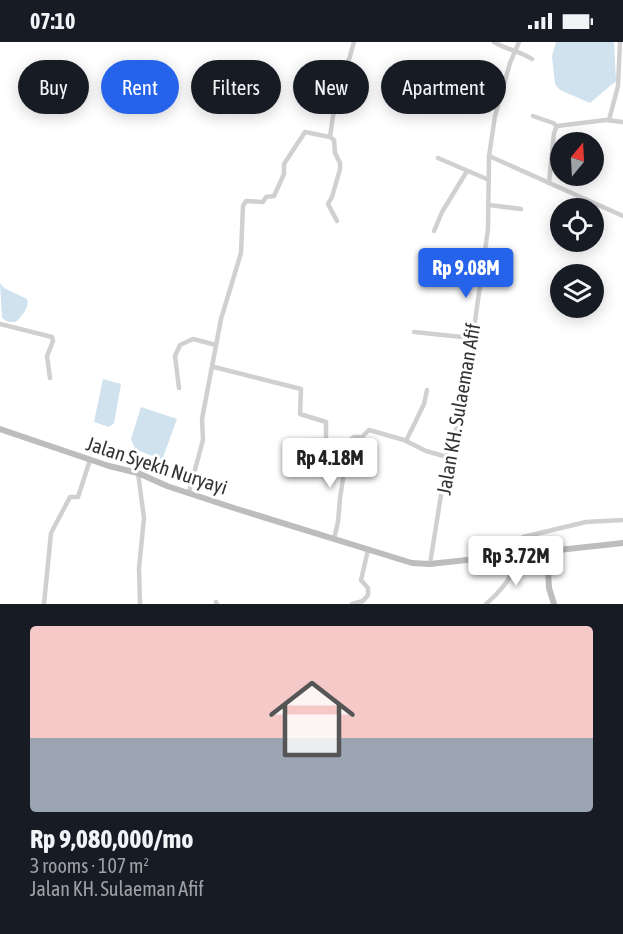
<!DOCTYPE html>
<html lang="en">
<head>
<meta charset="utf-8">
<style>
  :root { --surface:#171b24; --page:#20242c; --text:#f1f3f6; --muted:#9ea1a6; --line:#363941; --accent:#2563eb }
  body { margin:0; font-family:"Asap Condensed",sans-serif; background:var(--page); color:var(--text); height:100vh; display:flex; flex-direction:column; font-size:22px; white-space:nowrap }
  * { box-sizing:border-box; margin:0 }
  p { font-size:20px; color:var(--muted) }
  .icon { flex:none; width:33px; height:33px; fill:none; stroke:currentColor; stroke-width:2; stroke-linecap:round; stroke-linejoin:round }
  .map { position:relative; height:562px; overflow:hidden }
  .side { display:flex; flex-direction:column; background:var(--surface); flex:1 }
  .side>* { flex:none }
  .banner { position:absolute; left:18px; top:18px; width:588px; height:54px; display:flex; gap:12px }
  .needle { width:39px; rotate:18deg }
  .tools { position:absolute; left:550px; top:90px; display:grid; gap:12px }
  .tools a { display:grid; place-items:center; width:54px; height:54px; border-radius:50%; background:var(--surface); box-shadow:0 3px 15px #0003; font-size:30px }
  .price { position:absolute; translate:-50% -51px; padding:0 14px; border-radius:6px; background:#fff; color:#222; font-size:20px; line-height:39px; filter:drop-shadow(0 2px 3px #0008) }
  .price::after { content:''; position:absolute; left:50%; top:36px; width:18px; height:14px; margin-left:-9px; background:inherit; clip-path:polygon(0 0,100% 0,50% 100%) }
  .price.current { background:var(--accent); color:#fff }
  ul { padding:0; list-style:none }
  li { display:grid; align-content:center; gap:12px; height:318px; padding:0 30px }
  li+li { border-top:2px solid var(--line) }
  li span { display:grid; place-items:center; height:186px; border-radius:6px; color:#555 }
  li>.icon { margin-inline-start:auto }
  span .icon { width:108px; height:108px; fill:#fffc; stroke-width:1 }
  li b { font-size:26px }
  .chip { padding:0 21px; border-radius:27px; background:var(--surface); box-shadow:0 3px 15px #0003; font-size:21px; line-height:54px }
  .chip.current { background:var(--accent); color:#fff }
  .status { display:flex; justify-content:space-between; align-items:center; height:42px; padding:0 30px; background:var(--surface); direction:ltr }
  .status svg { height:16px; fill:currentColor }
  .map>svg:first-child { display:block }
  .water { fill:#cfe2ee }
  .lines { fill:none; stroke-linecap:round; stroke-linejoin:round }
  .street { stroke:#d0d0d0; stroke-width:4.5 }
  .secondary { stroke:#bdbdbd; stroke-width:6 }
  .labels { text-anchor:middle; dominant-baseline:central; stroke-width:6; stroke-linejoin:round; paint-order:stroke }
  .street-label { font-size:20px; fill:#333; stroke:#fff }
</style>
</head>
<body>
<div class="status"><b>07:10</b><svg viewBox="0 0 49 12"><path d="M0 12V9h3v3zM5 12V6h3v6zM10 12V3h3v9zM15 12V0h3v12zM26 1h20v11H26zM47 4h2v5h-2z"/></svg></div>
<div class="map">
<svg width="623" height="562" viewBox="0 0 623 562">
  <rect width="100%" height="100%" fill="#fff"/>
  <!-- water -->
  <g class="water">
    <polygon points="556,0 614,0 616,39 590,61 560,48 555,42 552,14"/>
    <path d="M 0,241 L 4,246 L 27,257 C 30,266 21,274 16,280 L 8,280 L 2,276 Z"/>
    <polygon points="103,337 121,342 114,381 109,385 94,380"/>
    <polygon points="141,365 177,377 162,418 135,407 131,397"/>
  </g>
  <g class="lines">
    <!-- street -->
    <g class="street">
      <path d="M 494,0 C 507,8 520,9 532,17"/>
      <polyline points="533,74 553,81 557,84"/>
      <polyline points="609,78 618,44 620,0"/>
      <polyline points="330,95 334,98 335,111 340,121 340,127 332,155 328,162 337,179"/>
      <polyline points="489,114 623,174"/>
      <polyline points="438,116 489,138"/>
      <polyline points="549,141 554,91 557,84 606,78 623,80"/>
      <polyline points="489,163 521,167"/>
      <polyline points="434,189 442,170 467,129"/>
      <polyline points="0,282 52,295 53,299 47,314 50,336"/>
      <polyline points="414,290 472,296"/>
      <polyline points="214,325 301,347 300,372 326,380 326,398"/>
      <polyline points="179,346 175,314 180,303 193,297 216,303"/>
      <polyline points="307,398 326,398 346,401 354,395 362,395 369,388 404,398 426,409 447,415"/>
      <polyline points="406,399 424,362 427,348"/>
      <polyline points="138,431 144,476 139,526 140,562"/>
      <polyline points="189,450 203,398 202,377 221,277 241,211 243,164 246,159 263,160 266,155 274,154 284,132 284,122 305,90 330,95 333,74 354,0"/>
      <polyline points="334,497 338,480 340,456 349,399"/>
      <polyline points="430,522 448,409 460,377 465,350 488,187 489,114 495,74 510,21 519,0"/>
      <polyline points="216,560 217,562"/>
      <polyline points="44,562 51,491 70,455 78,455 90,418"/>
      <polyline points="352,562 363,559 368,553 368,546 361,538 368,508"/>
      <path d="M 486,562 C 497,553 511,537 516,523 C 519,514 518,504 523,495 L 586,480 L 623,478"/>
    </g>
    <!-- secondary -->
    <g class="secondary">
      <polyline points="0,387 109,424 138,431 167,444 237,467 412,521 430,522 623,501"/>
      <polyline points="547,510 549,546 554,562"/>
    </g>
  </g>
  <g class="labels">
    <!-- street labels -->
    <g class="street-label">
      <text transform="translate(458 367) rotate(-80)">Jalan KH. Sulaeman Afif</text>
      <text transform="translate(157 423) rotate(18)">Jalan Syekh Nuryayi</text>
    </g>
  </g>
</svg>
<div class="tools">
<a><svg class="needle" viewBox="-14 -14 28 28"><path d="M0-13l5 13h-10z" fill="#e53935"/><path d="M0 13l5-13h-10z" fill="#9ea1a6"/></svg></a>
<a><svg class="icon" aria-label="locate" viewBox="0 0 24 24"><circle cx="12" cy="12" r="6"/><path d="M12 2v4M12 18v4M2 12h4M18 12h4"/></svg></a>
<a><svg class="icon" aria-label="layers" viewBox="0 0 24 24"><path d="M12 4l9 5-9 5-9-5zM3 14l9 5 9-5"/></svg></a>
</div>
<b class="price current" style="left:466px;top:257px">Rp 9.08M</b>
<b class="price" style="left:330px;top:447px">Rp 4.18M</b>
<b class="price" style="left:516px;top:545px">Rp 3.72M</b>
<div class="banner">
<a class="chip">Buy</a>
<a class="chip current">Rent</a>
<a class="chip">Filters</a>
<a class="chip">New</a>
<a class="chip">Apartment</a>
</div>
</div>
<section class="side">
<ul>
<li><span style="background:linear-gradient(#f6c9c9 60%,#9aa5b1 0)"><svg class="icon" aria-label="home" viewBox="0 0 24 24"><path d="M3 11l9-7 9 7M6 9v11h12V9"/></svg></span><div><b>Rp 9,080,000/mo</b><p>3 rooms · 107 m²</p><p>Jalan KH. Sulaeman Afif</p></div></li>
</ul>
</section>
</body>
</html>
